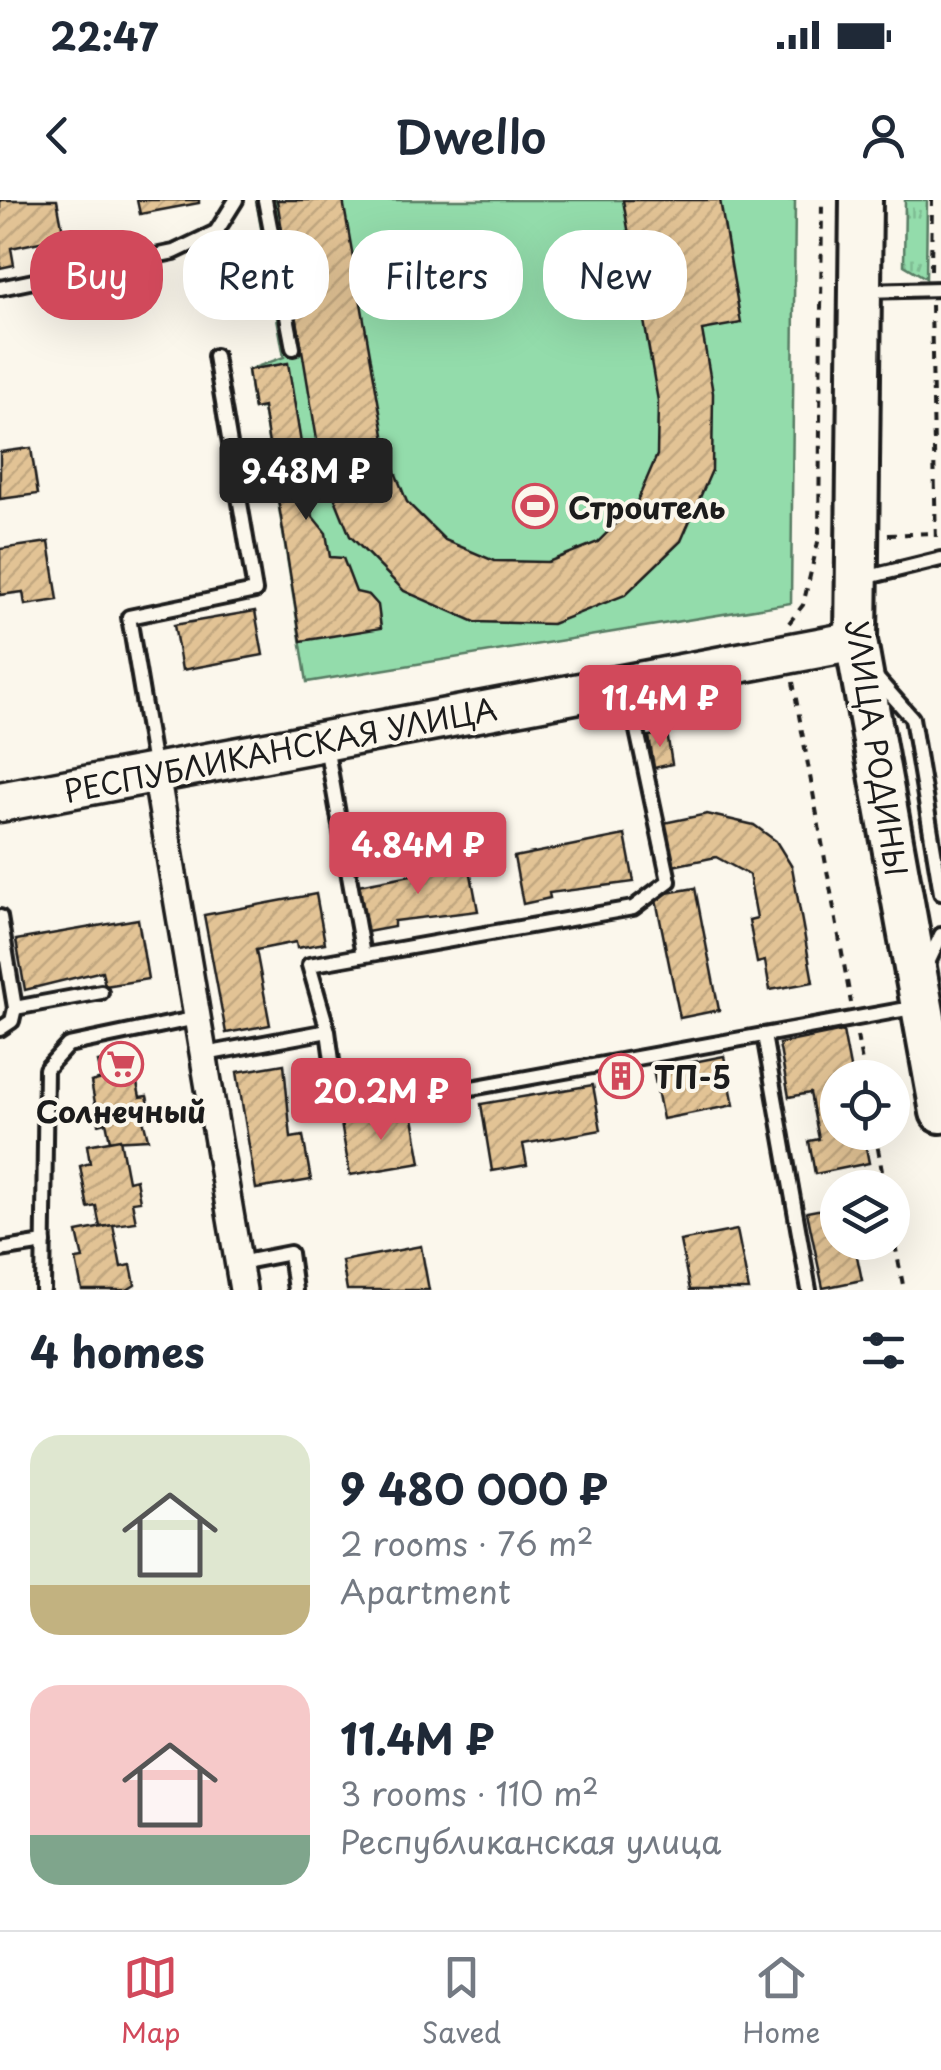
<!DOCTYPE html>
<html lang="en">
<head>
<meta charset="utf-8">
<style>
  :root { --surface:#fff; --page:#f6f6f7; --text:#1f2937; --muted:#747a83; --line:#e0e1e3; --accent:#d1495b }
  body { margin:0; font-family:"Playpen Sans",sans-serif; background:var(--page); color:var(--text); height:100vh; display:flex; flex-direction:column; font-size:38px; white-space:nowrap }
  * { box-sizing:border-box; margin:0 }
  p { font-size:32px; color:var(--muted) }
  .icon { flex:none; width:55px; height:55px; fill:none; stroke:currentColor; stroke-width:2; stroke-linecap:round; stroke-linejoin:round }
  .map { position:relative; height:1090px; overflow:hidden }
  .panel { display:flex; flex-direction:column; background:var(--surface); flex:1 }
  .panel>* { flex:none }
  .top-card { position:absolute; left:30px; top:30px; width:882px; height:90px; display:flex; gap:20px }
  .buttons { position:absolute; left:820px; top:860px; display:grid; gap:20px }
  .buttons a { display:grid; place-items:center; width:90px; height:90px; border-radius:50%; background:var(--surface); box-shadow:0 10px 40px #0002; font-size:50px }
  .price { position:absolute; translate:-50% -85px; padding:0 22px; border-radius:10px; background:var(--accent); color:#fff; font-size:32px; line-height:65px; filter:drop-shadow(0 2px 5px #0008) }
  .price::after { content:''; position:absolute; left:50%; top:60px; width:30px; height:22px; margin-left:-15px; background:inherit; clip-path:polygon(0 0,100% 0,50% 100%) }
  .price.on { background:#222; color:#fff }
  ul { padding:0; list-style:none }
  li { display:flex; align-items:center; gap:30px; height:250px; padding:0 30px }
  li span { display:grid; place-items:center; flex:none; width:280px; height:200px; border-radius:30px; color:#555 }
  li>.icon { margin-inline-start:auto }
  span .icon { width:120px; height:120px; fill:#fffc; stroke-width:1 }
  li b { font-size:42px }
  h2 { display:flex; justify-content:space-between; align-items:center; height:120px; padding:0 30px; font-size:42px }
  .tag { padding:0 35px; border-radius:40px; background:var(--surface); box-shadow:0 10px 40px #0002; font-size:35px; line-height:90px }
  .tag.on { background:var(--accent); color:#fff }
  .status { display:flex; justify-content:space-between; align-items:center; height:70px; padding:0 50px; background:var(--surface); direction:ltr }
  .status svg { height:28px; fill:currentColor }
  header { display:flex; justify-content:space-between; align-items:center; height:130px; padding:0 30px; background:var(--surface); font-size:45px; font-weight:600 }
  .tabs { display:flex; justify-content:space-around; align-items:center; height:140px; border-top:2px solid var(--line); background:var(--surface); font-size:28px; color:var(--muted) }
  .tabs a { display:grid; justify-items:center; gap:5px }
  .tabs .on { color:var(--accent) }
  .map>svg:first-child { display:block }
  .grass { fill:url(#grass-tufts); stroke:#587c64; stroke-width:2.5 }
  .garden { fill:#93dcab; stroke:#587c64; stroke-width:2.5 }
  .building { fill:url(#building-hatch); stroke:#1c1c1c; stroke-width:2.5 }
  .lines { fill:none; stroke-linecap:round; stroke-linejoin:round }
  .lane-casing { stroke:#1c1c1c; stroke-width:20 }
  .street-casing { stroke:#1c1c1c; stroke-width:32 }
  .secondary-casing { stroke:#1c1c1c; stroke-width:45 }
  .primary-casing { stroke:#1c1c1c; stroke-width:48 }
  .path { stroke:#1c1c1c; stroke-width:4; stroke-dasharray:8 8; stroke-linecap:butt }
  .lane { stroke:#fbf7ec; stroke-width:12 }
  .street { stroke:#fbf7ec; stroke-width:25 }
  .secondary { stroke:#fbf7ec; stroke-width:38 }
  .primary { stroke:#fbf7ec; stroke-width:40 }
  .labels { text-anchor:middle; dominant-baseline:central; stroke-width:8; stroke-linejoin:round; paint-order:stroke }
  .poi-label { font-size:30px; font-weight:bold; fill:#1c1c1c; stroke:#fbf7ec; text-anchor:start }
  .street-label { font-size:30px; fill:#1c1c1c; stroke:#fbf7ec }
</style>
</head>
<body>
<div class="status"><b>22:47</b><svg viewBox="0 0 49 12"><path d="M0 12V9h3v3zM5 12V6h3v6zM10 12V3h3v9zM15 12V0h3v12zM26 1h20v11H26zM47 4h2v5h-2z"/></svg></div>
<header><svg class="icon" aria-label="back" viewBox="0 0 24 24"><path d="M15 5l-7 7 7 7"/></svg>Dwello<svg class="icon" aria-label="person" viewBox="0 0 24 24"><circle cx="12" cy="8" r="4"/><path d="M4 21q1-7 8-7t8 7"/></svg></header>
<div class="map">
<svg width="941" height="1090" viewBox="0 0 941 1090">
  <defs>
    <pattern id="grass-tufts" width="24" height="20" patternUnits="userSpaceOnUse" patternTransform="scale(2.5)"><rect width="24" height="20" fill="#93dcab"/><path d="M3 7l-1-3M5 7V3M7 7l1-3M15 17l-1-3M17 17v-4M19 17l1-3" fill="none" stroke="#7ebc93"/></pattern>
    <pattern id="building-hatch" width="6" height="6" patternUnits="userSpaceOnUse" patternTransform="scale(2.5)"><rect width="6" height="6" fill="#e2c395"/><path d="M-1 1l2-2M0 6l6-6M5 7l2-2" fill="none" stroke="#c1a780"/></pattern>
  </defs>
  <rect width="100%" height="100%" fill="#fbf7ec"/>
  <filter id="ink" filterUnits="userSpaceOnUse"><feTurbulence type="fractalNoise" baseFrequency=".01" numOctaves="2"/><feDisplacementMap in="SourceGraphic" scale="20" xChannelSelector="R" yChannelSelector="G"/><feConvolveMatrix kernelMatrix="1 2 1 2 8 2 1 2 1" color-interpolation-filters="sRGB"/></filter>
  <g filter="url(#ink)">
    <!-- grass -->
    <polygon class="grass" points="905,0 927,0 926,78 904,65"/>
    <!-- garden -->
    <polygon class="garden" points="256,0 795,0 791,403 307,482 263,208 254,209 248,170 284,157"/>
    <!-- building -->
    <g class="building">
      <polygon points="0,0 57,0 64,37 11,48 14,65 0,68"/>
      <polygon points="137,0 199,0 199,3 140,14"/>
      <polygon points="277,0 343,0 387,252 407,302 445,340 494,361 548,362 598,342 636,304 657,255 658,201 623,0 720,0 741,123 702,130 713,193 712,270 681,341 625,395 552,424 475,422 404,391 350,336 321,264"/>
      <polygon points="288,163 313,317 326,333 330,357 343,358 356,392 369,395 378,405 381,428 301,441 263,207 254,209 248,170"/>
      <polygon points="31,248 38,294 0,299 0,252"/>
      <polygon points="49,342 58,400 25,405 23,392 0,395 0,349"/>
      <polygon points="255,411 263,455 182,470 174,425"/>
      <polygon points="667,533 672,564 654,568 649,536"/>
      <polygon points="707,614 754,625 776,641 792,667 813,782 770,790 765,761 757,763 749,720 757,718 749,675 716,657 668,667 659,624"/>
      <polygon points="625,635 634,682 549,693 550,698 523,704 514,657"/>
      <polygon points="469,664 478,711 394,721 394,727 367,732 358,685"/>
      <polygon points="695,688 719,810 680,818 655,695"/>
      <polygon points="316,694 325,743 297,748 296,742 256,750 270,825 226,833 204,715"/>
      <polygon points="138,719 148,779 105,786 102,771 25,790 16,740"/>
      <polygon points="843,831 852,878 838,878 838,932 863,932 869,963 815,974 809,941 819,939 810,893 789,897 779,844"/>
      <polygon points="131,855 140,897 147,896 152,917 143,919 148,939 110,941 106,922 99,924 91,882 102,879 98,862"/>
      <polygon points="724,856 734,905 663,919 653,870"/>
      <polygon points="284,864 291,938 303,936 311,980 256,989 237,872"/>
      <polygon points="630,868 633,880 613,884 610,872"/>
      <polygon points="593,885 601,930 523,944 527,965 492,971 481,904"/>
      <polygon points="412,912 421,963 350,975 341,923"/>
      <polygon points="120,939 128,981 136,979 140,1001 132,1002 136,1022 100,1027 96,1006 88,1008 80,966 90,963 87,945"/>
      <polygon points="838,1006 838,1042 854,1042 862,1080 823,1088 807,1012"/>
      <polygon points="113,1025 121,1067 131,1065 135,1085 127,1090 82,1090 76,1060 83,1059 77,1032"/>
      <polygon points="737,1030 749,1090 690,1090 680,1041"/>
      <polygon points="421,1046 429,1090 347,1090 342,1061"/>
    </g>
    <g class="lines">
      <defs>
        <g id="lane">
          <polyline points="265,0 293,148"/>
          <polyline points="0,88 174,52 216,32 236,0"/>
          <polyline points="864,91 941,89"/>
          <polyline points="864,378 941,359"/>
          <polyline points="874,475 912,518 941,693"/>
          <polyline points="628,488 669,681 633,708 309,765 328,831 339,912 918,807"/>
          <polyline points="326,546 363,755"/>
          <polyline points="155,571 129,417 255,391 215,156"/>
          <polyline points="0,717 15,808 12,821 0,829"/>
          <polyline points="927,765 941,735"/>
          <polyline points="15,808 101,792"/>
          <polyline points="764,835 809,1090"/>
          <polyline points="205,854 328,831"/>
          <polyline points="0,1050 44,1043"/>
          <polyline points="239,1063 290,1053 295,1090"/>
          <polyline points="43,1090 46,869 68,845 197,818"/>
        </g>
        <polyline id="street" points="156,573 243,1090"/>
        <polyline id="secondary" points="0,602 856,441"/>
        <polyline id="primary" points="861,0 856,441 941,912"/>
      </defs>
      <!-- lane casing -->
      <use href="#lane" class="lane-casing"/>
      <!-- street casing -->
      <use href="#street" class="street-casing"/>
      <!-- secondary casing -->
      <use href="#secondary" class="secondary-casing"/>
      <!-- primary casing -->
      <use href="#primary" class="primary-casing"/>
      <!-- path -->
      <g class="path">
        <polyline points="931,70 932,0"/>
        <polyline points="931,105 936,345"/>
        <polyline points="888,335 934,333"/>
        <polyline points="789,423 803,405 819,338 822,0"/>
        <polyline points="793,482 851,803"/>
        <polyline points="857,836 865,878"/>
        <polyline points="875,932 885,988"/>
        <polyline points="892,1029 904,1090"/>
      </g>
      <!-- lane -->
      <use href="#lane" class="lane"/>
      <!-- street -->
      <use href="#street" class="street"/>
      <!-- secondary -->
      <use href="#secondary" class="secondary"/>
      <!-- primary -->
      <use href="#primary" class="primary"/>
    </g>
  </g>
  <!-- icons -->
  <defs>
    <symbol id="stadium-ring" viewBox="-11 -11 22 22"><circle r="9.5" fill="#fbf7ec" stroke="#d1495b" stroke-width="1.5"/><path d="M0-5a6.5 5 0 1 0 0 10a6.5 5 0 1 0 0-10ZM-3.5-1.8h7v3.6h-7Z" fill="#d1495b"/></symbol>
    <symbol id="supermarket-ring" viewBox="-11 -11 22 22"><circle r="9.5" fill="#fbf7ec" stroke="#d1495b" stroke-width="1.5"/><path d="M-6-5.5h2.5l.6 2H6L4.5 2H-2.5L-4.4-4H-6ZM-1.5 3.2a1.3 1.3 0 1 0 .1 0ZM3 3.2a1.3 1.3 0 1 0 .1 0Z" fill="#d1495b"/></symbol>
    <symbol id="building-ring" viewBox="-11 -11 22 22"><circle r="9.5" fill="#fbf7ec" stroke="#d1495b" stroke-width="1.5"/><path d="M-4-6H4V6H1V3H-1V6H-4ZM-2.5-4.3h1.7v1.8h-1.7ZM.8-4.3h1.7v1.8H.8ZM-2.5-1h1.7V.8h-1.7ZM.8-1h1.7V.8H.8Z" fill="#d1495b"/></symbol>
  </defs>
  <g fill-rule="evenodd">
    <use href="#stadium-ring" x="510" y="281" width="50" height="50"/>
    <use href="#supermarket-ring" x="96" y="839" width="50" height="50"/>
    <use href="#building-ring" x="596" y="851" width="50" height="50"/>
  </g>
  <g class="labels">
    <!-- poi labels -->
    <g class="poi-label">
      <text x="568" y="306">Строитель</text>
      <text x="654" y="876">ТП-5</text>
      <text x="121" y="910" text-anchor="middle">Солнечный</text>
    </g>
    <!-- street labels -->
    <g class="street-label">
      <text transform="translate(878 548) rotate(81)">УЛИЦА РОДИНЫ</text>
      <text transform="translate(280 549) rotate(-11)">РЕСПУБЛИКАНСКАЯ УЛИЦА</text>
    </g>
  </g>
</svg>
<div class="buttons">
<a><svg class="icon" aria-label="locate" viewBox="0 0 24 24"><circle cx="12" cy="12" r="6"/><path d="M12 2v4M12 18v4M2 12h4M18 12h4"/></svg></a>
<a><svg class="icon" aria-label="layers" viewBox="0 0 24 24"><path d="M12 4l9 5-9 5-9-5zM3 14l9 5 9-5"/></svg></a>
</div>
<b class="price on" style="left:306px;top:323px">9.48M ₽</b>
<b class="price" style="left:660px;top:550px">11.4M ₽</b>
<b class="price" style="left:418px;top:697px">4.84M ₽</b>
<b class="price" style="left:381px;top:943px">20.2M ₽</b>
<div class="top-card">
<a class="tag on">Buy</a>
<a class="tag">Rent</a>
<a class="tag">Filters</a>
<a class="tag">New</a>
</div>
</div>
<section class="panel">
<h2>4 homes<svg class="icon" aria-label="filters" viewBox="0 0 24 24"><path d="M4 7h16M4 17h16"/><circle cx="9" cy="7" r="2"/><circle cx="15" cy="17" r="2"/></svg></h2>
<ul>
<li><span style="background:linear-gradient(#dfe7d0 75%,#c2b280 0)"><svg class="icon" aria-label="home" viewBox="0 0 24 24"><path d="M3 11l9-7 9 7M6 9v11h12V9"/></svg></span><div><b>9 480 000 ₽</b><p>2 rooms · 76 m²</p><p>Apartment</p></div></li>
<li><span style="background:linear-gradient(#f6c9c9 75%,#7fa58c 0)"><svg class="icon" aria-label="home" viewBox="0 0 24 24"><path d="M3 11l9-7 9 7M6 9v11h12V9"/></svg></span><div><b>11.4M ₽</b><p>3 rooms · 110 m²</p><p>Республиканская улица</p></div></li>
</ul>
</section>
<nav class="tabs">
<a class="on"><svg class="icon" aria-label="map" viewBox="0 0 24 24"><path d="M3 6l6-2 6 2 6-2v14l-6 2-6-2-6 2zM9 4v14M15 6v14"/></svg>Map</a>
<a><svg class="icon" aria-label="saved" viewBox="0 0 24 24"><path d="M7 4h10v16l-5-4-5 4z"/></svg>Saved</a>
<a><svg class="icon" aria-label="home" viewBox="0 0 24 24"><path d="M3 11l9-7 9 7M6 9v11h12V9"/></svg>Home</a>
</nav>
</body>
</html>
